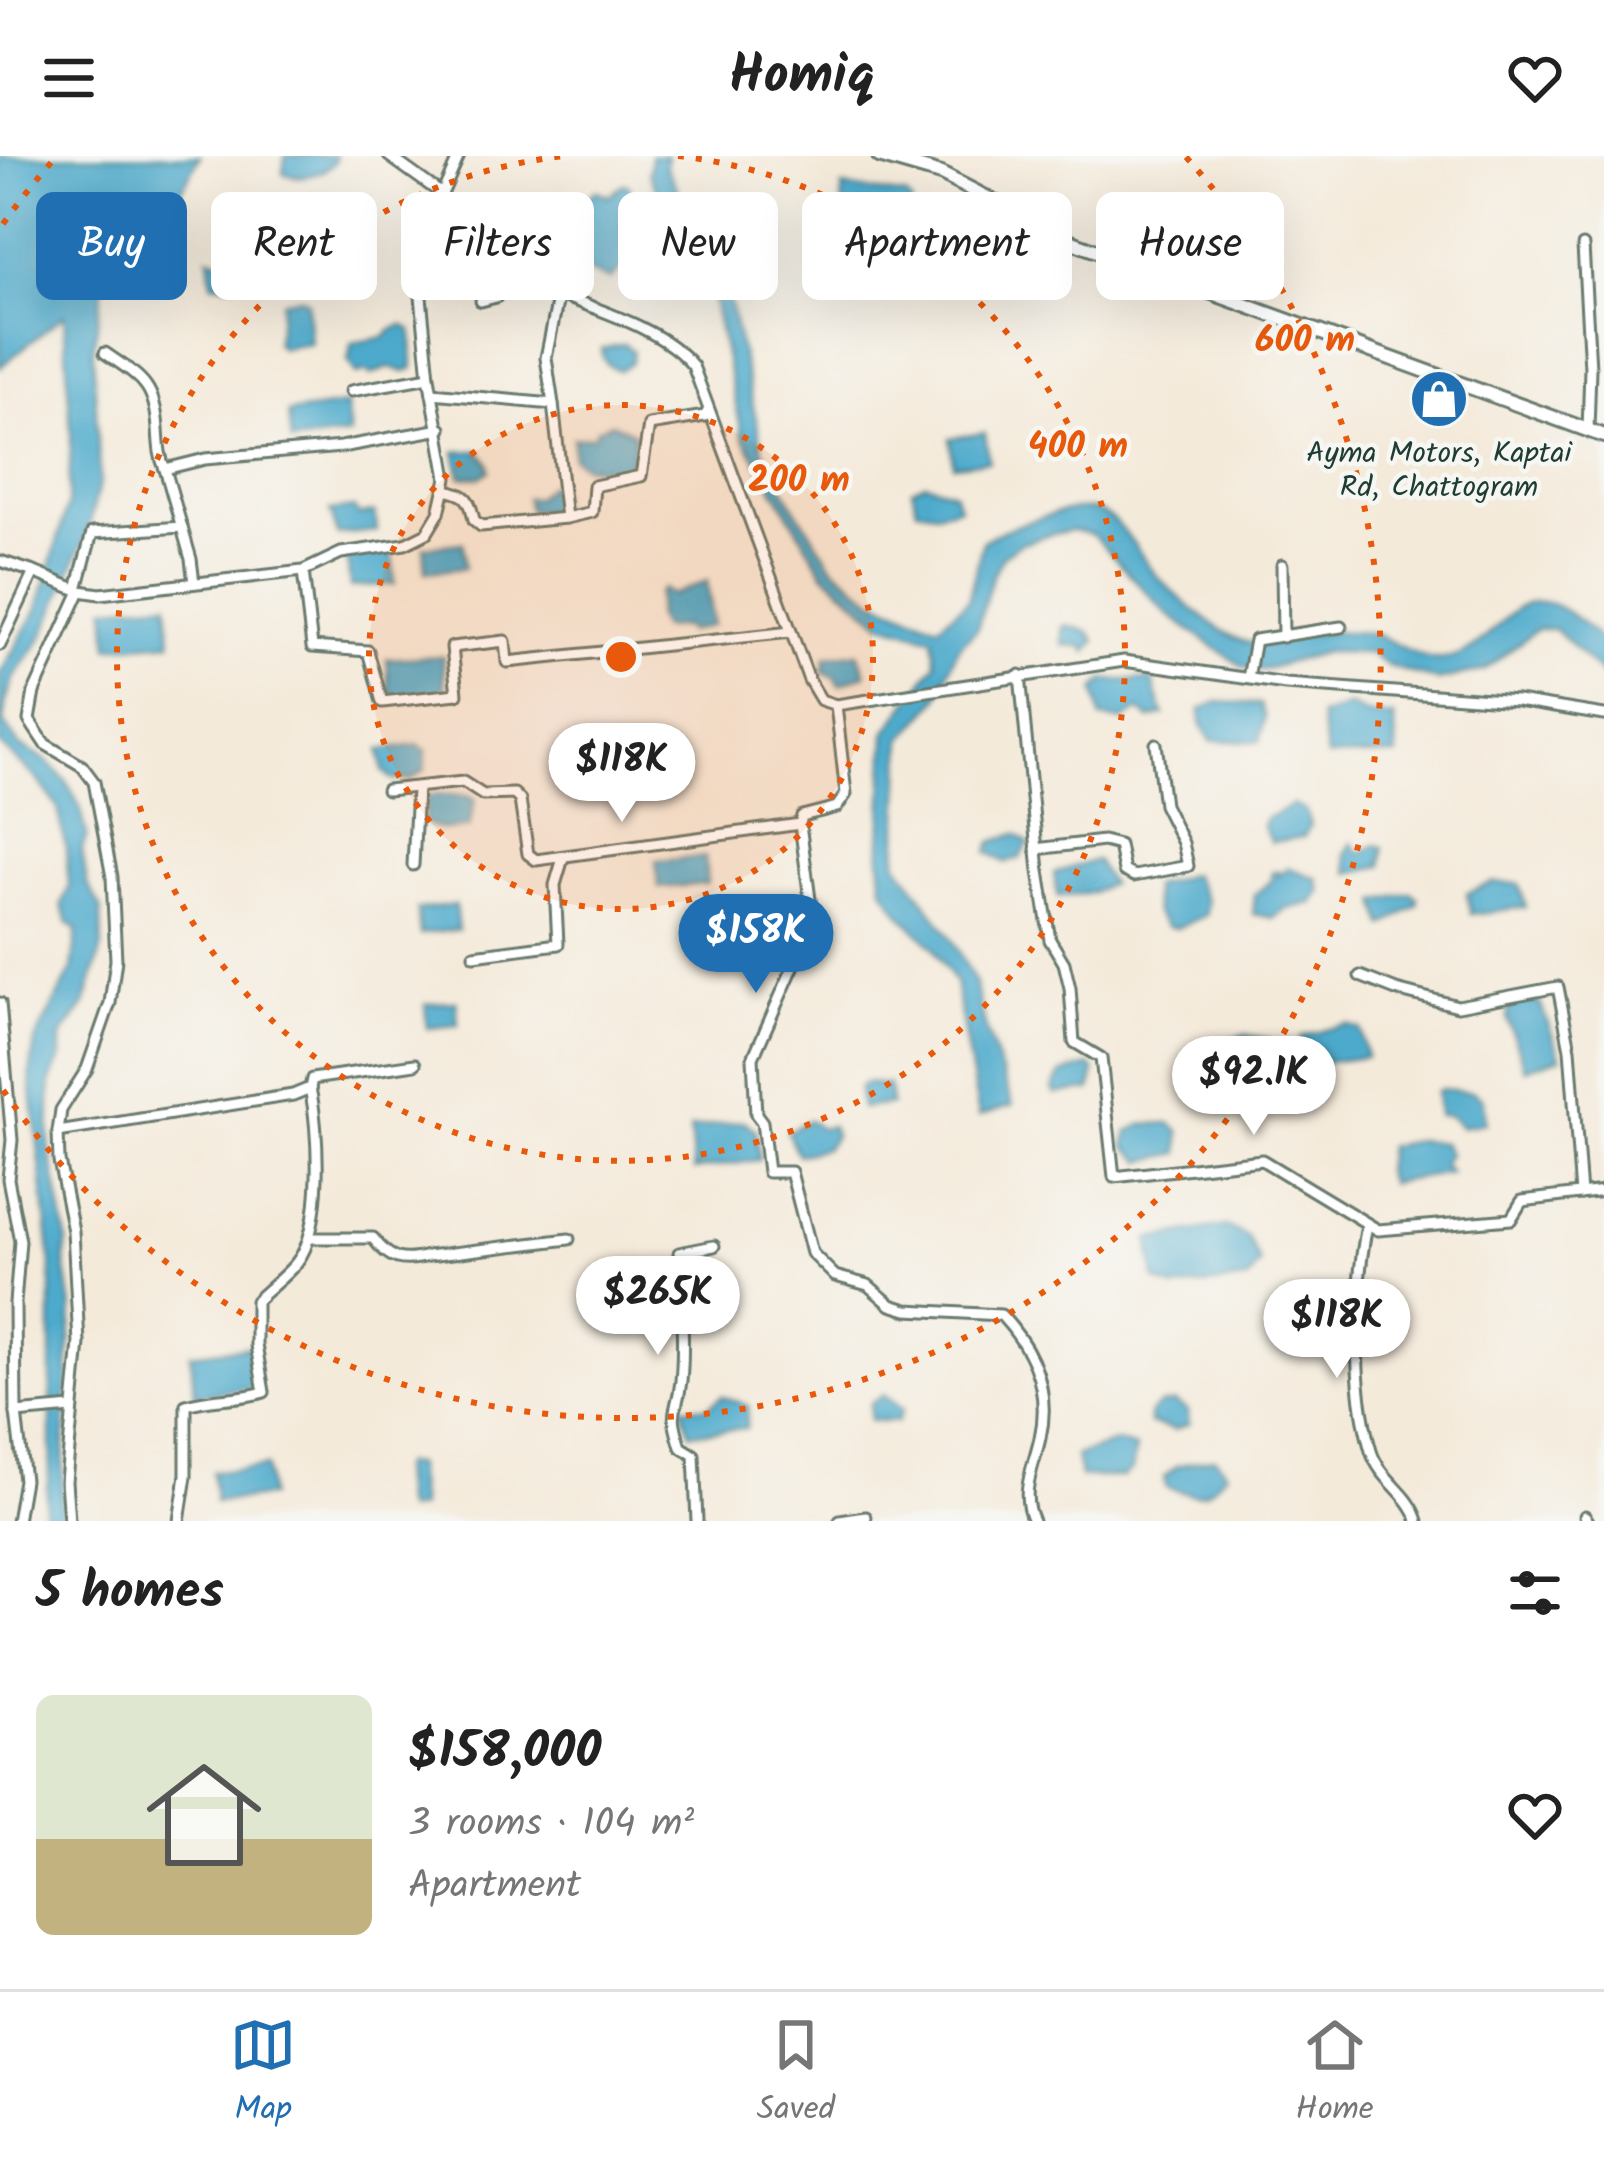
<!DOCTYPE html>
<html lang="en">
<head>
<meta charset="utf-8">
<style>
  :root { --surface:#fff; --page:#f6f6f6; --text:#222; --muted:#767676; --line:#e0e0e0; --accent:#1f6fb2 }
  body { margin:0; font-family:Kalam,sans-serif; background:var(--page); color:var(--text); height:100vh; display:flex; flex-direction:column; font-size:45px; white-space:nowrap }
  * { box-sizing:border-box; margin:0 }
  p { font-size:39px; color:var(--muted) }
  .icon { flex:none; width:66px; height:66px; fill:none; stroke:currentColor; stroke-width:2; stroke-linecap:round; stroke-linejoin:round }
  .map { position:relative; height:1365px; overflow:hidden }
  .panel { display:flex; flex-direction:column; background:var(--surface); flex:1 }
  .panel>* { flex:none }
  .guide { position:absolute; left:36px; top:36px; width:1533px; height:108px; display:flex; gap:24px }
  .price { position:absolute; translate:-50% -102px; padding:0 27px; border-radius:42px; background:#fff; color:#222; font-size:39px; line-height:78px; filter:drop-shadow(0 3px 6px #0008) }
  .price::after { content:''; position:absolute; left:50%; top:72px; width:36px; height:27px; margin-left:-18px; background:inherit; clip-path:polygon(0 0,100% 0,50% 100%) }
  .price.active { background:var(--accent); color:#fff }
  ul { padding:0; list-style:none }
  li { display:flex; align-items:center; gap:36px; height:300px; padding:0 36px }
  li+li { border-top:3px solid var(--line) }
  li span { display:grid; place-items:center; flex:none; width:336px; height:240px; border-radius:18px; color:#555 }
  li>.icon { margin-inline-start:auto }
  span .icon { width:144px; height:144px; fill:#fffc; stroke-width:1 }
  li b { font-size:51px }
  h2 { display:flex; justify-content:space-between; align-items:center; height:144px; padding:0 36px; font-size:51px }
  .chip { padding:0 42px; border-radius:18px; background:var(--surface); box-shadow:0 12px 48px #0002; font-size:42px; line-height:108px }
  .chip.active { background:var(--accent); color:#fff }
  header { display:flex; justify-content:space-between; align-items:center; height:156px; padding:0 36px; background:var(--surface); font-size:54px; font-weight:700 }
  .tab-bar { display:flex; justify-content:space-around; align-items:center; height:168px; border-top:3px solid var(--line); background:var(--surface); font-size:33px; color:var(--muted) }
  .tab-bar a { display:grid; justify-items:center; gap:6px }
  .tab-bar .active { color:var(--accent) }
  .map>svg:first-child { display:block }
  .water { fill:#4eaacc; stroke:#367480; stroke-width:3 }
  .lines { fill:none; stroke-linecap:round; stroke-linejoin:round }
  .minor-casing { stroke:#6a7a6e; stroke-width:15 }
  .major-casing { stroke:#6a7a6e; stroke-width:18 }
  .minor { stroke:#fff; stroke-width:9 }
  .major { stroke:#fff; stroke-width:12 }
  .ring { fill:none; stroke:#e8590c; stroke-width:6; stroke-dasharray:6 12 }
  .labels { text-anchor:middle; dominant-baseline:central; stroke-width:9; stroke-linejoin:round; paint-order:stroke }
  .poi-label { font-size:30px; fill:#1f3d34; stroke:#f6f6f2 }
  .centre { fill:#e8590c; stroke:#f6f6f2; stroke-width:6 }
  .ring-label { font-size:36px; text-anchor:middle; font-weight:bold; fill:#e8590c; stroke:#f6f6f2; stroke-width:9; stroke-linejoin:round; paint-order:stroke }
</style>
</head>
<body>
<header><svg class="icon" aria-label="menu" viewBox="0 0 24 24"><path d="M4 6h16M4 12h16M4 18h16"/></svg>Homiq<svg class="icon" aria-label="heart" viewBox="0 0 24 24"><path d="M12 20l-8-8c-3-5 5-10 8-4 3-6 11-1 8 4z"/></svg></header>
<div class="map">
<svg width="1604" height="1365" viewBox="0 0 1604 1365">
  <rect width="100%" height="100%" fill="#f6f6f2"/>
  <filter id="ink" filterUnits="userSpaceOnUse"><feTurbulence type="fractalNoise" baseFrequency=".00833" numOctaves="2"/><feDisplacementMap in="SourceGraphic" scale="24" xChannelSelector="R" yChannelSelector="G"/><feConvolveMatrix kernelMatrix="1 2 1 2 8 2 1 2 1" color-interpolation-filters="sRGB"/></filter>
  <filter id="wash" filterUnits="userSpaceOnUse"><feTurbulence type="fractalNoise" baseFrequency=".004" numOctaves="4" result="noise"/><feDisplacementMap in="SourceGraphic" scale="48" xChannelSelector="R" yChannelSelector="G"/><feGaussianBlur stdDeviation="2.7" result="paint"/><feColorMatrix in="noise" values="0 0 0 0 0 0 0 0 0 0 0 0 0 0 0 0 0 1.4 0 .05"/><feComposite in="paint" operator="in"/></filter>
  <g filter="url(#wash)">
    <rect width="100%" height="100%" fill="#f4eada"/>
    <!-- water -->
    <g class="water">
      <polygon points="0,0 200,0 168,59 104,123 93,195 100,324 88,375 44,479 13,524 5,549 4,566 19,589 47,605 66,625 80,651 87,679 82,694 87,727 101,752 102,790 97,809 85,849 61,881 61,902 51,925 49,988 67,1084 65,1106 72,1152 60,1365 43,1365 51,1298 51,1107 30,917 35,885 72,813 77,774 68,767 62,748 69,731 66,694 58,652 37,623 0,589 0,518 38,452 68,348 71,282 64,159 0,211"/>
      <path d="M 285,0 L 335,0 L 335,6 C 323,19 299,25 283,17 Z"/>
      <path d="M 651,0 L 667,0 L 666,11 L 724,120 L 763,294 L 792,347 L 832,409 L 874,444 L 938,470 L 968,444 L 983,385 C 1002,373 1022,368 1043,361 C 1058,356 1080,350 1097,355 C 1126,365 1139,402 1159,422 C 1174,437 1190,452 1207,464 C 1222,475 1238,486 1257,488 C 1272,489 1287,483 1302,480 C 1323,476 1345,475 1366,477 C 1393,480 1416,506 1444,503 C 1511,495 1509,388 1604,488 L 1604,521 L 1555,473 L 1537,473 L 1485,514 L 1438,525 L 1388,510 L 1370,497 L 1325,496 L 1263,514 L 1243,511 L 1167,458 L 1093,379 L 1072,374 L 1041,381 L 1019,388 L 1003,400 L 992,421 L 977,473 L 958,491 L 938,543 L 903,583 L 897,706 L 952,783 L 974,824 L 987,877 L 1013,949 L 979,960 L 955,827 L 933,791 L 903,761 L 883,732 L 880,703 L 886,577 L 936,507 L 933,482 L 881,467 L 823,416 L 743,281 L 708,123 L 665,52 L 649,17 Z"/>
      <path d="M 623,28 L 629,29 L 633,45 L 646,64 L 641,72 L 648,78 C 641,90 632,94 624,104 L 626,109 L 610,123 C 596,118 572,112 562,102 C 558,81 562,72 580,62 L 578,49 L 596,35 L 610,40 Z"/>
      <polygon points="842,31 906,40 911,46 914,71 854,76 843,65"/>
      <circle cx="247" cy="65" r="13"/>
      <path d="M 303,88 L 320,101 L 324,113 C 313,121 299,120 290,112 L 295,89 Z"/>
      <path d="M 209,101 C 228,108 244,104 262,105 L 263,119 L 229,128 L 212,127 Z"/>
      <polygon points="300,141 307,145 310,187 281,192 276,187 282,145"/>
      <polygon points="403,169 412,174 413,213 405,216 390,211 370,219 366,215 356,218 348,205 352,187 386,181 390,175"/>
      <path d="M 624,188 L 633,195 L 631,207 L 620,214 C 609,211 601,205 602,193 Z"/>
      <polygon points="346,249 350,279 291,286 288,257"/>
      <polygon points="612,267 635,277 633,301 626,315 585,310 573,302 573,282 594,280 597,273"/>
      <polygon points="985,277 989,305 953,309 950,282"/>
      <polygon points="480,295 489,307 490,315 480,321 461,321 455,296"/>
      <polygon points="925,327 954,336 959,351 936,356 917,353 912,333"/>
      <polygon points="549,329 559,333 557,356 529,354 526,342 536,342"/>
      <polygon points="354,352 358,359 375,357 377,375 338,379 330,355"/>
      <polygon points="463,387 465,412 426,416 424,391"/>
      <polygon points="392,396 395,428 350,431 347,400"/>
      <polygon points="707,425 712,469 687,476 685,471 662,472 656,461 658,437 663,433 672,439"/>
      <polygon points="168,446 171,486 109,491 106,451"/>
      <polygon points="1067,469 1089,476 1096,485 1087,496 1082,490 1063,489 1063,471"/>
      <polygon points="858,496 866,518 840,529 834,520 823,517 826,501"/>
      <polygon points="443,500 445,537 389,540 387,503"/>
      <polygon points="1105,524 1152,524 1164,559 1150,563 1139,554 1122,565 1101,562 1095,534"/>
      <polygon points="1217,546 1260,548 1265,561 1260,585 1211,585 1201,567 1201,553"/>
      <polygon points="1350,550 1366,558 1394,561 1397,599 1327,601 1320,560"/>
      <polygon points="417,589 426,594 425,614 410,624 393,624 383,615 380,594"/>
      <path d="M 437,638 L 467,640 L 475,644 L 469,671 C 453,674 439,676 424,666 L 426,641 Z"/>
      <polygon points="1293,649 1306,655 1310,669 1304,681 1271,686 1263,671 1265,663"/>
      <polygon points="1016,678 1029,687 1020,702 1006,707 988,696 992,686"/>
      <polygon points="1352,687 1360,697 1376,689 1383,691 1382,710 1349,717 1345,698"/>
      <polygon points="705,701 707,728 659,732 656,705"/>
      <polygon points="1096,704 1110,728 1091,737 1058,741 1054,717"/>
      <polygon points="1289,712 1317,722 1321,736 1313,747 1285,753 1274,762 1253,758 1255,738 1271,725 1272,716 1278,715 1279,720"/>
      <polygon points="1192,718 1207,745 1206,759 1177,772 1167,771 1155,757 1152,730"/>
      <polygon points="1493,726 1519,728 1526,751 1471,758 1467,737"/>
      <polygon points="1411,737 1418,742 1417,749 1384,770 1377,745"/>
      <polygon points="455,749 458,774 420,778 417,754"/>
      <polygon points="1525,843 1540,847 1561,901 1525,913 1507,862 1509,852"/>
      <polygon points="456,845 458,869 427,872 425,848"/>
      <polygon points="1346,868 1360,873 1366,901 1304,909 1300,881"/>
      <path d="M 1244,879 L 1268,883 L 1273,894 C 1261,926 1231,924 1203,926 L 1195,919 L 1196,894 Z"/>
      <polygon points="1090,910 1095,915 1091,934 1055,938 1053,932 1061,918"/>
      <polygon points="865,927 889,929 891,948 861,952 859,932"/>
      <polygon points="1443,933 1474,936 1483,943 1485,967 1461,971 1450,960 1438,959 1436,935"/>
      <polygon points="808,964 821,972 831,970 835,980 825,992 798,999 787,976"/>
      <polygon points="744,965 756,974 759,1004 694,1014 690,973"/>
      <polygon points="1170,967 1180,975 1180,997 1143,1005 1125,989 1128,976 1143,968"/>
      <polygon points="1417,984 1443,987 1449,998 1442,1007 1450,1017 1389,1027 1384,1015 1387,990"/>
      <polygon points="1226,1070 1248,1081 1260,1107 1248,1124 1174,1133 1155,1124 1149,1083"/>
      <polygon points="254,1190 259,1231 195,1239 190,1198"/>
      <polygon points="883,1239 902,1254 897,1266 870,1264 870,1248"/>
      <polygon points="722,1240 748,1250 746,1272 690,1277 682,1251 707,1251"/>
      <polygon points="1175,1246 1188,1255 1189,1268 1174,1274 1150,1267 1150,1257 1159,1249"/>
      <polygon points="1117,1286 1136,1292 1132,1314 1123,1321 1080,1321 1076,1300"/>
      <path d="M 1215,1301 L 1227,1316 C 1204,1342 1200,1342 1166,1331 L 1164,1321 L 1177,1310 Z"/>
      <polygon points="403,1308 415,1309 420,1352 406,1355 403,1350 400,1312"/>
      <polygon points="266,1311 269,1341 215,1346 212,1316"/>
    </g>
  </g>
  <g filter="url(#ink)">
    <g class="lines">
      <defs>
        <g id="minor">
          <polyline points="389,0 442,38"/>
          <path d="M 438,43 C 466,73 491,105 528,125 C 578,150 658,166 693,210 L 809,524 L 821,544 L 836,549 L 1124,505 L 1286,528 L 1517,545 L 1604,559"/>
          <polyline points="1583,90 1590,212 1588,275"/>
          <polyline points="481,145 496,141 495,104"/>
          <path d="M 105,197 C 141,222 155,227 158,273 C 159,287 159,300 165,313"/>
          <polyline points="351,235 429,221"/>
          <polyline points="432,237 553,248 546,202 559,137"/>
          <polyline points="553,248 566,362 592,356 594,330 641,320 649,269 705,260 708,255"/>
          <path d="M 445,334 C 467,338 470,343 474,364 L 481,370 L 566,362"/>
          <polyline points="0,405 34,416"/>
          <polyline points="1282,409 1283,481"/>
          <polyline points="303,415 312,491 368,495 382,546 457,538 452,491 505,485 507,506 791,476"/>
          <polyline points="194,427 191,403 165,313 205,303 341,291 441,273"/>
          <polyline points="77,433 92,377 182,371"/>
          <polyline points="0,489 34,416 80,435"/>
          <polyline points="1020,519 1039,715 1050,784 1064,807 1070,832 1074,886 1101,902 1114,1021 1262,1004 1378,1074 1511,1063 1522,1045 1604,1035"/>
          <polyline points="1248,522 1255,484 1341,471"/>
          <polyline points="387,634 463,626 483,639 514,638 520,644 528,698 536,704 800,668 802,660 837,651 846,638 836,549"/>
          <path d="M 800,668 L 813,766 L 753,902 L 756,958 L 762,966 L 768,1016 L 791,1016 L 812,1097 L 835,1120 L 868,1129 L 891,1149 L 907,1154 L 1001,1159 C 1033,1193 1051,1234 1040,1282 C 1034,1311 1019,1336 1033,1365"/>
          <polyline points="1036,693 1103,685 1119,689 1124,715 1134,720 1188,710 1183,687 1164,649 1156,588"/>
          <polyline points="413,709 417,633"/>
          <polyline points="474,799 558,788 555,729 563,702"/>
          <polyline points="1360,820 1396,834 1458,850 1558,831 1570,893 1581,1038"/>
          <polyline points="0,847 12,984 8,1023 20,1085 15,1147 16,1257 24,1324 17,1365"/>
          <polyline points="58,976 293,939 310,932 312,923 415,908"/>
          <path d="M 1367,1069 C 1354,1135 1352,1230 1371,1295 C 1380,1324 1410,1337 1418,1365"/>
          <path d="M 310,1082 L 373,1082 C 389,1104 402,1107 428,1100 L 569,1083"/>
          <polyline points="16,1257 72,1252"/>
          <polyline points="1585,1360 1588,1365"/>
          <polyline points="69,1365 66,1325 79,1187 73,1075 59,1005 58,976 61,954 87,913 110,847 116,804 112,721 94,626 82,610 45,588 29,564 34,536 80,435 100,438 303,415 341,397 405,388 427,377 439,357 447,322 429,221 415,80 418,69 442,38 459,0"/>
          <path d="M 179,1365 L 186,1320 L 186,1249 C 212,1241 238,1244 264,1236 L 256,1189 L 256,1145 C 269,1132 286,1120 297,1106 C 324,1072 319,973 310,932"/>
          <path d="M 697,1365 L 694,1299 L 681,1291 C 668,1251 677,1260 681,1225 C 685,1183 680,1139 679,1097 L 714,1090"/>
          <polyline points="840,1365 866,1361"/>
        </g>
        <polyline id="major" points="879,0 941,18 1075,87 1604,280"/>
      </defs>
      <!-- minor casing -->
      <use href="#minor" class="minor-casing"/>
      <!-- major casing -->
      <use href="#major" class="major-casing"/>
      <!-- minor -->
      <use href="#minor" class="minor"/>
      <!-- major -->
      <use href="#major" class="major"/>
    </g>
  </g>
  <!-- distance rings -->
  <circle cx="621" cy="501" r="252" fill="#e8590c" fill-opacity=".12"/>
  <g class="ring">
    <circle cx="621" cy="501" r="252"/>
    <path d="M678 0A504 504 0 1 1 564 0"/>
    <path d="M3 68A755 755 0 0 1 56 1M1186 1A755 755 0 1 1 3 934"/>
  </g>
  <!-- icons -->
  <defs>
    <symbol id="shop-disc" viewBox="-11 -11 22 22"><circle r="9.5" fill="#1f6fb2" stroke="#f6f6f2"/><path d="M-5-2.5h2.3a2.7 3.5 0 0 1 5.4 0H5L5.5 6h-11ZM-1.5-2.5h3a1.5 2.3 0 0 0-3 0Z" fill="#fff"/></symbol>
  </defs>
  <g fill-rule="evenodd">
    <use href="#shop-disc" x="1406" y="210" width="66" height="66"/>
  </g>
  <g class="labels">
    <!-- poi labels -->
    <g class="poi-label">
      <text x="1439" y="298">Ayma Motors, Kaptai<tspan x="1439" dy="34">Rd, Chattogram</tspan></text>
    </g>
  </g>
  <circle cx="621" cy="501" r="18" class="centre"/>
  <g class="ring-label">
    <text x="1305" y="195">600 m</text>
    <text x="1078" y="301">400 m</text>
    <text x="799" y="335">200 m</text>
  </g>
</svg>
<b class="price" style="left:622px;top:669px">$118K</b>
<b class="price active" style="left:756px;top:840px">$158K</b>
<b class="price" style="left:1254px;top:982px">$92.1K</b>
<b class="price" style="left:658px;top:1202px">$265K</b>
<b class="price" style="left:1337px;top:1225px">$118K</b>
<div class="guide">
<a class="chip active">Buy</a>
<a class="chip">Rent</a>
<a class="chip">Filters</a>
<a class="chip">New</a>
<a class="chip">Apartment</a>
<a class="chip">House</a>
</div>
</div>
<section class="panel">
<h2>5 homes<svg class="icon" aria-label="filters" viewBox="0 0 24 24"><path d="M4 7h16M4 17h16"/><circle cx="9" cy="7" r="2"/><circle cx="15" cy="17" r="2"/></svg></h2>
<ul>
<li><span style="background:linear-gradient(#dfe7d0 60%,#c2b280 0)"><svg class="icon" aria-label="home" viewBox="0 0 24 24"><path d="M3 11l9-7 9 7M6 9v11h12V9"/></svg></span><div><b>$158,000</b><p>3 rooms · 104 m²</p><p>Apartment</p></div><svg class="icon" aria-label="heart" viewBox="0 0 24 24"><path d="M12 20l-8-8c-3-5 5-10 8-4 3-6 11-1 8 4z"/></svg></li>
</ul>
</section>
<nav class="tab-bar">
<a class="active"><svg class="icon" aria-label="map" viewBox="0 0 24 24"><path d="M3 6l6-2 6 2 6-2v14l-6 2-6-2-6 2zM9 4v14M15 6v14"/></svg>Map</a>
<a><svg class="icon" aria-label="saved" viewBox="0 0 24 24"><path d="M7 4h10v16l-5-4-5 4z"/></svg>Saved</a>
<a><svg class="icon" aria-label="home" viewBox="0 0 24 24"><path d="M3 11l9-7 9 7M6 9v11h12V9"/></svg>Home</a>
</nav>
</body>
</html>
